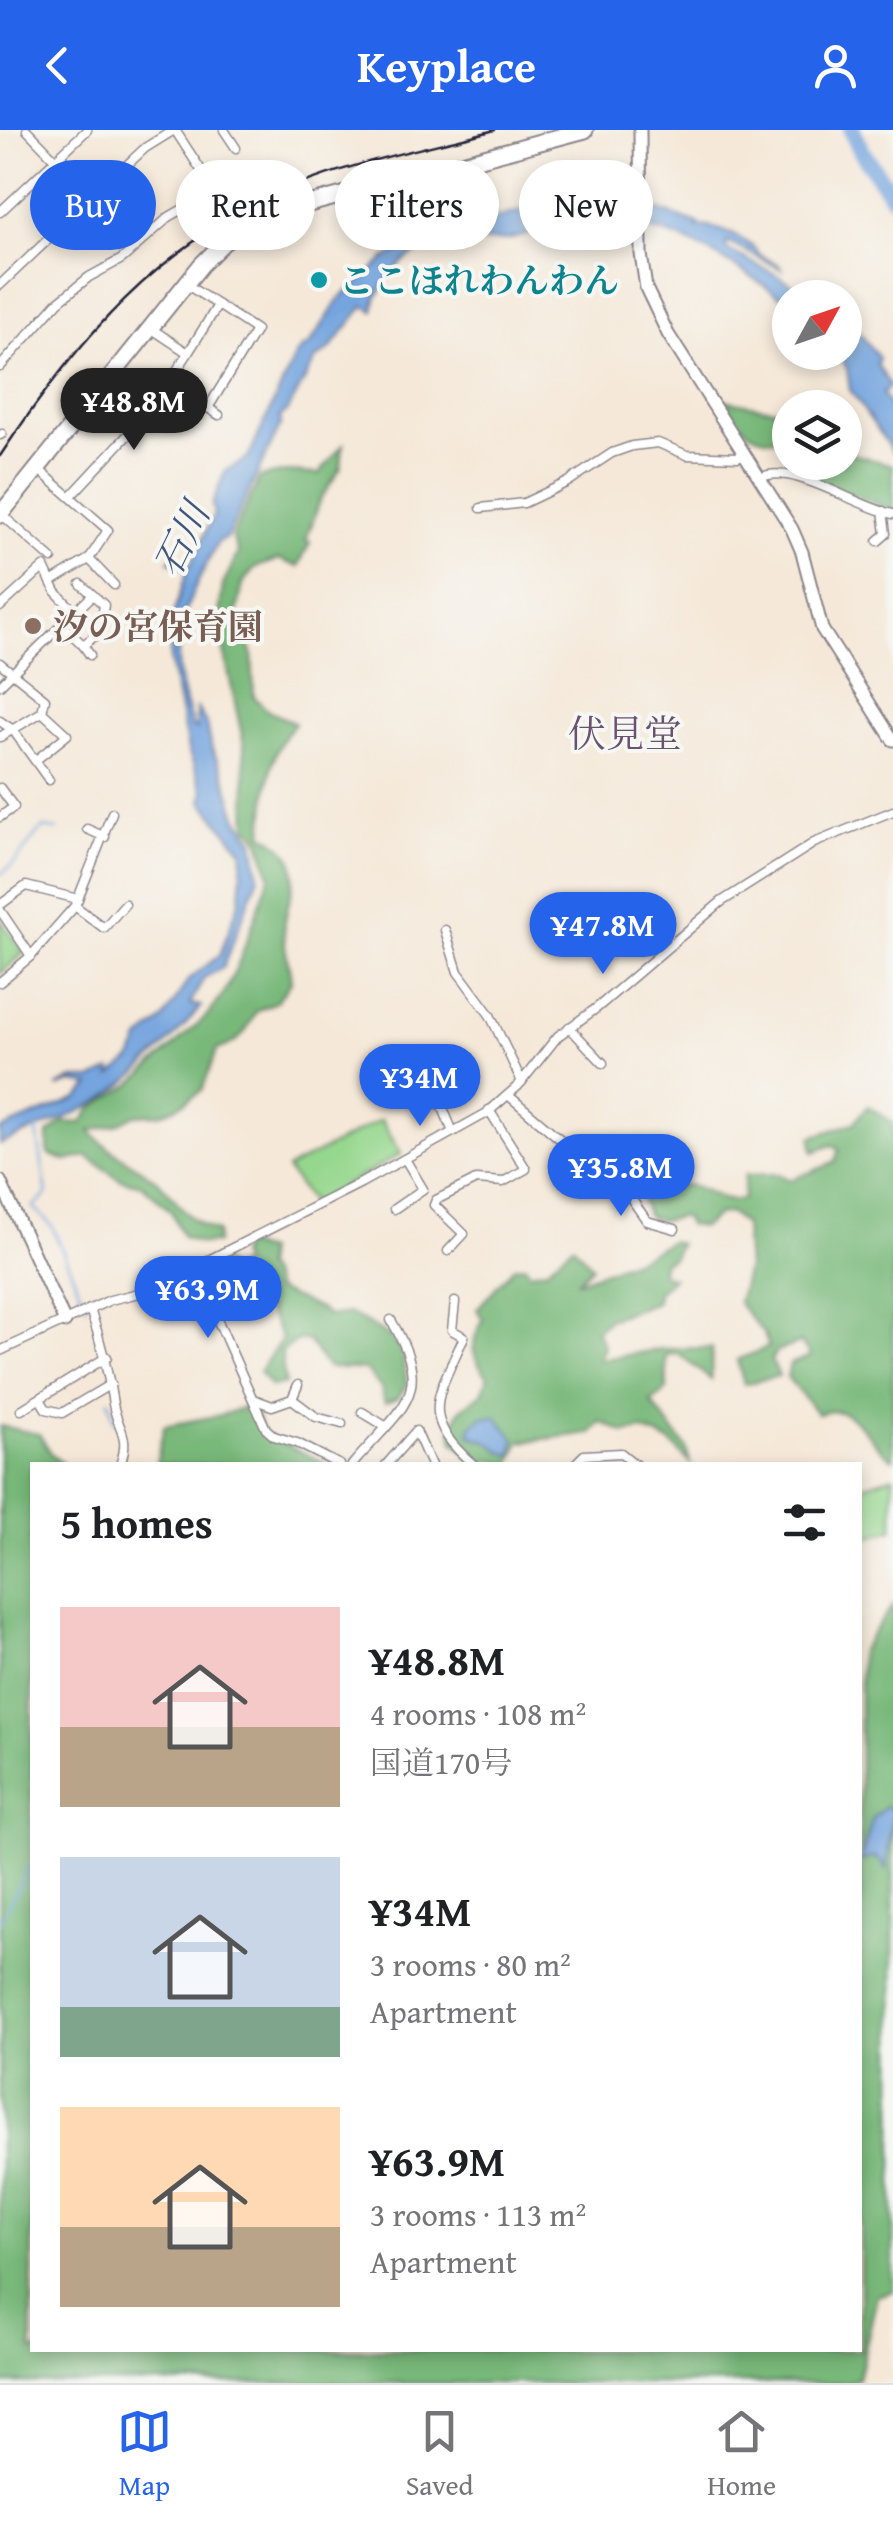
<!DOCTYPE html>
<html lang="en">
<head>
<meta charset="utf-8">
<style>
  :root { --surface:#fff; --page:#f6f6f6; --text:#202124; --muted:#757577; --line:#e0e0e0; --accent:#2563eb }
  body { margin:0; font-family:"Gentium Book Plus","Noto Serif JP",serif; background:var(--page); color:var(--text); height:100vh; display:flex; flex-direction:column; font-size:38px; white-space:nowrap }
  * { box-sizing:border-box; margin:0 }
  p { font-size:32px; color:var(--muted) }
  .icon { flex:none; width:55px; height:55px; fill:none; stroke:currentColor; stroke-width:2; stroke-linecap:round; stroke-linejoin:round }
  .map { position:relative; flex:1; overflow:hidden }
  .side { position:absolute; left:30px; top:1332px; width:832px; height:890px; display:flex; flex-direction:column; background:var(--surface); border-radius:0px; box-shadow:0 5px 15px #0003 }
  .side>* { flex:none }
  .guide { position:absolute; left:30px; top:30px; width:835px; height:90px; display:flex; gap:20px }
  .needle { width:65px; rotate:50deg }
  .controls { position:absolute; left:772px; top:150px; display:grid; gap:20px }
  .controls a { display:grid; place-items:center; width:90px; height:90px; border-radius:50%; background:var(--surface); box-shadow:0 5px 15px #0003; font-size:50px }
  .price { position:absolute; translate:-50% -85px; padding:0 22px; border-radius:35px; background:var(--accent); color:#fff; font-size:32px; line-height:65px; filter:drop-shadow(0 2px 5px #0008) }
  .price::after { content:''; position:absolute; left:50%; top:60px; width:30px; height:22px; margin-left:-15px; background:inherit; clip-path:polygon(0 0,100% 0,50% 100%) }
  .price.current { background:#222; color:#fff }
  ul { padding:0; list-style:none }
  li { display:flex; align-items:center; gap:30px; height:250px; padding:0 30px }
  li span { display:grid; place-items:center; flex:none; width:280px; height:200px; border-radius:0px; color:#555 }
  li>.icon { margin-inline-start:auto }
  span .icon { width:120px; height:120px; fill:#fffc; stroke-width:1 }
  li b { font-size:42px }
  h2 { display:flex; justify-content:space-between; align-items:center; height:120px; padding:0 30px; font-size:42px }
  .tag { padding:0 35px; border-radius:45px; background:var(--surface); box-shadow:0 5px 15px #0003; font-size:35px; line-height:90px }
  .tag.current { background:var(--accent); color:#fff }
  header { display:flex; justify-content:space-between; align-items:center; height:130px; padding:0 30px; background:var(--accent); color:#fff; font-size:45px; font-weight:800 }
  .tab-bar { display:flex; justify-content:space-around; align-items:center; height:140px; border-top:2px solid var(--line); background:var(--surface); font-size:28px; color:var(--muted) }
  .tab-bar a { display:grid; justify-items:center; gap:5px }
  .tab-bar .current { color:var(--accent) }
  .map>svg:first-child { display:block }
  .green { fill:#96d78e; stroke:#5c7c64; stroke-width:2.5 }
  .forest { fill:#78b879; stroke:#4d6d5a; stroke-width:2.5 }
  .water { fill:#74a4de; stroke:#4b638c; stroke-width:2.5 }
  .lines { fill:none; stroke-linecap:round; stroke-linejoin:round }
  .stream { stroke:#74a4de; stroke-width:2.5 }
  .river { stroke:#74a4de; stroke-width:18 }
  .street-casing { stroke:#8c858a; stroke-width:11 }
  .secondary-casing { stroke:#8c858a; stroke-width:15 }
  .highway-casing { stroke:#8c858a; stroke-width:19 }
  .street { stroke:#fff; stroke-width:8 }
  .secondary { stroke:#fff; stroke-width:11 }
  .highway { stroke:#fff; stroke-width:15 }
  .rail { stroke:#22223b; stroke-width:2.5 }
  .culture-dot { fill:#0f9aa8; stroke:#f6f6f2; stroke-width:4 }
  .education-dot { fill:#8d6e63; stroke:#f6f6f2; stroke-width:4 }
  .labels { text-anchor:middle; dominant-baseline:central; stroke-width:8; stroke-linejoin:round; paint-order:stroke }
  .culture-label { font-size:35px; font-weight:bold; fill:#0d838f; stroke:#f6f6f2; text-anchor:start }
  .education-label { font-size:35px; font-weight:bold; fill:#785e54; stroke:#f6f6f2; text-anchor:start }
  .water-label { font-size:38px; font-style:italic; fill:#43567c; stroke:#f6f6f2 }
  .neighbourhood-label { font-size:38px; fill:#695171; stroke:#f6f6f2 }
</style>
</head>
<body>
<header><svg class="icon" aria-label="back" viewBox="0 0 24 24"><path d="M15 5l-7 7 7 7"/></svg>Keyplace<svg class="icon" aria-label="person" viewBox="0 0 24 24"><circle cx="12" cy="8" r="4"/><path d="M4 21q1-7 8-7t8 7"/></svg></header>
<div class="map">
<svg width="893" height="2253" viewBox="0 0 893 2253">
  <rect width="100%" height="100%" fill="#f6f6f2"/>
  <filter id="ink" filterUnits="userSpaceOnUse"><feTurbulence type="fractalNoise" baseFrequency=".01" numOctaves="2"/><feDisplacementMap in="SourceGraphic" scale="20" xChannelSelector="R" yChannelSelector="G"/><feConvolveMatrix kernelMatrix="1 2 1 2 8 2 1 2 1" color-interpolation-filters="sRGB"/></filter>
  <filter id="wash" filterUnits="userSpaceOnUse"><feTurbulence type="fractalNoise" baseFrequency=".0048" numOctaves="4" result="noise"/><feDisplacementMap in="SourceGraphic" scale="40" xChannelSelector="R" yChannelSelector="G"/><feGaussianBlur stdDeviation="2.25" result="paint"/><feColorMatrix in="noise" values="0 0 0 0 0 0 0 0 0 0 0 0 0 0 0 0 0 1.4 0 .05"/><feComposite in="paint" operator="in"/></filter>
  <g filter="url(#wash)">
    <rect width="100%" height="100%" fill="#f5e8d8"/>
    <!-- green -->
    <g class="green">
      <polygon points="0,789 24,823 0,844"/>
      <polygon points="381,990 401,1024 312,1074 287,1039"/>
      <polygon points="893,1346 893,1399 864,1408 860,1395 860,1357"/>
    </g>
    <!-- forest -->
    <g class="forest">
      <path d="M 723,270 L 790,282 L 790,307 C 753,314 742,299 723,270 Z"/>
      <path d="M 343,315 L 341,338 L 321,368 L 306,410 L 310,412 L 298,437 L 279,429 L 254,438 L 243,453 L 236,487 L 252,522 L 254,567 L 268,581 L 295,593 C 266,622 267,665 263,704 C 318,733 284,760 284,803 C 284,819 290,836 291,852 L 276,872 L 256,881 C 247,902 239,913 217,920 L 202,960 L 182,974 L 160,984 L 135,985 L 116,995 L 90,1001 C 109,1022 134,1033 156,1050 C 182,1071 179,1087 217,1102 L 216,1113 L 201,1114 L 183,1107 L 171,1081 L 142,1055 L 121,1050 L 87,1026 L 66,1031 L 48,1024 L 48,1004 L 63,992 L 82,993 L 91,979 L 132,954 L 209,884 L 226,860 L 239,832 L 270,746 L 260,710 L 247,695 L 244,615 L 218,493 L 223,455 L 238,423 L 232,406 L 260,347 L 287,342 L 319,344 Z"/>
      <polygon points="845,322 893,335 893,381 808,347 813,333 845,332"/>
      <path d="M 868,976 L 893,993 L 893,1329 C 865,1312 857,1270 818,1284 L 787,1247 L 790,1234 L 811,1226 L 800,1213 L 777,1221 L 771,1230 L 779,1246 L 744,1254 L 737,1230 L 769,1217 L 764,1204 L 738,1173 L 747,1138 L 744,1095 L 729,1083 L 717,1085 L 703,1097 L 688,1095 L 682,1086 L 662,1091 L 647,1086 L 640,1062 L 648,1054 C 664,1054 682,1053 698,1058 C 718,1064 720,1074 743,1069 L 745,1045 L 779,1044 L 790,1050 L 834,1033 L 839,1020 L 832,1015 L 813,1022 L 812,1007 L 854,993 Z"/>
      <path d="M 671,1111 L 679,1114 L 673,1127 L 662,1133 L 661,1144 L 673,1148 L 657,1162 L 656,1172 L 609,1189 L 596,1200 L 604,1216 L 599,1230 L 661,1219 L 712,1218 L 711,1250 L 679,1224 L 666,1225 L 667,1260 L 651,1272 L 686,1317 L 690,1333 L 671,1313 L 656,1305 L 642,1300 L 625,1303 L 601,1292 L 591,1303 L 520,1312 L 510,1335 L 490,1330 L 481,1335 L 454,1312 L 452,1297 L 460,1280 L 482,1263 L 488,1247 C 470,1225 469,1215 483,1190 L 477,1179 L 514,1137 L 525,1135 L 530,1142 L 546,1139 L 573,1115 L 592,1136 L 576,1152 L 637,1129 Z"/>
      <path d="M 245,1116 L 266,1121 L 264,1138 L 271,1147 L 275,1160 L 320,1179 L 328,1186 L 349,1183 L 392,1208 L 402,1223 L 407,1254 L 399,1267 L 385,1273 L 381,1258 L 366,1240 L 327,1237 L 308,1211 L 297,1210 L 281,1222 L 285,1254 L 271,1257 L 259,1242 L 282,1209 C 274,1194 268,1175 251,1168 C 235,1162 225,1164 214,1150 L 216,1133 L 224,1133 L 231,1139 L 242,1134 L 239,1123 Z"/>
      <polygon points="252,1275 263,1304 329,1335 156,1335 164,1296 221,1285"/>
      <polygon points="0,1296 39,1304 53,1326 64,1335 32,1335 32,2220 860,2220 860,1521 893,1475 893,2161 877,2166 858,2249 845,2253 0,2253"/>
    </g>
    <!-- water -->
    <g class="water">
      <path d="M 594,67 L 631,71 L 699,94 L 697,97 C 712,94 738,105 750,115 C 759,121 753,120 762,126 C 771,132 776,130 782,139 L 727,112 L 726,119 L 779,146 L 811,167 L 790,168 L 790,173 C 747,144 703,112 653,100 C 637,96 627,84 610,83 L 507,110 L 472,112 L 453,107 L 424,118 L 405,130 L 388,148 L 376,168 L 374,181 L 364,176 L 329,220 L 316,229 L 287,282 L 280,287 L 281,294 L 227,407 L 218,412 C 179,487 164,514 193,598 L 197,599 L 196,577 L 207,595 L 212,619 L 224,644 L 237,687 L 254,711 L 259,746 L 223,837 L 204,848 L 190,874 L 201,876 C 181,902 134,949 106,967 C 74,987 35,999 0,1014 L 0,1000 L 78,968 L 91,955 L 72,952 L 57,957 L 73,949 L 93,949 L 111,940 L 111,946 L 132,929 L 140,910 L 164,889 L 189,849 L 220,825 L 240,770 L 243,722 L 202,671 L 204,662 L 188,620 L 170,530 L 172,488 L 188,439 L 169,431 L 172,428 L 190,436 L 214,384 L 212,375 L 225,341 L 248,328 L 295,227 L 301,219 L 309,215 L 341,167 L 385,129 L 451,92 L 469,97 L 486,88 L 490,90 L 527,79 L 547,80 L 543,83 L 548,86 Z"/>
      <polygon points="845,184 879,228 877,234 890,256 883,263 893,285 893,322 850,260 847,239 839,223 845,222"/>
      <path d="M 496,1286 L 515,1309 L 512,1325 C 500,1323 499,1319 489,1312 C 482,1308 477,1310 470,1304 L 471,1296 L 482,1287 Z"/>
      <polygon points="886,1676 893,1680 886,1739 876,1727 860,1731 873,1688"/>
    </g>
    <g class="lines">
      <!-- stream -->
      <g class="stream">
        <path d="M 0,744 C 19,734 27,712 43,698 L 57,700"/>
        <polyline points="36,995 47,1065 33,1077 52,1096 86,1176"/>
        <polyline points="109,1270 114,1291"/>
        <polyline points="0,1791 32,1732"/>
      </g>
      <!-- river -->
      <polyline class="river" points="852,0 862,22 893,67"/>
    </g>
  </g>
  <g filter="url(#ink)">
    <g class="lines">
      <defs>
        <g id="street">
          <polyline points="27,0 56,30"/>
          <polyline points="175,0 201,40"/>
          <polyline points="224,0 236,18"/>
          <polyline points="38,46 74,86"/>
          <polyline points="0,82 87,0"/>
          <polyline points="184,153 218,175"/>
          <polyline points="0,155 145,18 174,0"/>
          <polyline points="149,197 188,223 169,253 219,285"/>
          <polyline points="188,223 218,175 256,200 208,278"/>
          <polyline points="0,237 58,172 89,147 122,129 169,87 183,79 242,59 274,39"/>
          <polyline points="0,305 2,304"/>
          <path d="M 760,348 C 793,331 857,378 893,384"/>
          <polyline points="71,366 149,282 166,298 177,286"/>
          <polyline points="481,378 524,373 568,352 612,323 632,316 658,313 687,325 738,327 744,323"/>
          <polyline points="1,384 52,429"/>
          <polyline points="878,411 886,404 883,381"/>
          <polyline points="89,429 114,455"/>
          <polyline points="0,477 44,437 51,452"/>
          <polyline points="75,482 93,465 81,454"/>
          <polyline points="62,495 83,515"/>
          <polyline points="90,525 83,515 100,502 104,475 93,465"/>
          <polyline points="0,533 45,569 42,582 0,607"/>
          <polyline points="0,555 75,482 56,462 51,452 89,429 108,400 37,338"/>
          <polyline points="0,591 13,600 49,650"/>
          <polyline points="36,630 67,605 42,582"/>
          <polyline points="0,658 14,677 0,687"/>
          <polyline points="87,699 105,707"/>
          <polyline points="0,775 26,756 78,769"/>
          <polyline points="75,776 104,798 125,774"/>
          <polyline points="0,780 31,826"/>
          <polyline points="445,800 458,842 490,885 522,952"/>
          <polyline points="0,852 31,826 75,776 112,683"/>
          <polyline points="569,897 603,933"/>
          <polyline points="508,965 593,1037 604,1030 647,1091 675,1099"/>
          <polyline points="433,967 443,978 453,1002"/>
          <polyline points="394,1079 423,1059 405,1029"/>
          <polyline points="448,1121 464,1104 434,1075 436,1070 476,1050 503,1052 526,1039 489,980"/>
          <polyline points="194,1137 266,1299 274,1306 297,1313 340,1335"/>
          <path d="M 455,1172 L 452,1200 L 464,1207 C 438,1266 417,1286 474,1335"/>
          <path d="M 90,1179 C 101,1211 108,1241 113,1274 C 118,1301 131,1304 120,1335"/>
          <polyline points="0,1221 110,1170 139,1163 163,1153 361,1053 487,983 518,956 558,906 598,877 721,772 814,713 893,681"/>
          <polyline points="40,1269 46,1279 62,1283 111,1254"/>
          <polyline points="292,1269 316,1287 342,1294"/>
          <polyline points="256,1270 272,1276 292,1269 298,1255"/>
          <polyline points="21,1280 107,1227"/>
          <polyline points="362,1282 385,1296"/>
          <path d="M 352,1335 C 401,1277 436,1266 391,1190"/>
          <polyline points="386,1335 416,1301 431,1335"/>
          <polyline points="574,1335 584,1325 621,1323 636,1335"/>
        </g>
        <g id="secondary">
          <polyline points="640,0 641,124 646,158 668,204 792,399 802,422 822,499 893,610"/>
          <polyline points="0,1051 65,1192"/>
        </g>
        <polyline id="highway" points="0,385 201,135 235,101 279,82 585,0"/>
      </defs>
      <!-- street casing -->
      <use href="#street" class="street-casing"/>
      <!-- secondary casing -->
      <use href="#secondary" class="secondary-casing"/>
      <!-- highway casing -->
      <use href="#highway" class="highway-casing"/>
      <!-- street -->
      <use href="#street" class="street"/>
      <!-- secondary -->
      <use href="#secondary" class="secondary"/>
      <!-- highway -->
      <use href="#highway" class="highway"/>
      <!-- rail -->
      <path class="rail" d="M 0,326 C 76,211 160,112 291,58 C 356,31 427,18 495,0"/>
    </g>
  </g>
  <!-- markers -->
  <circle class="culture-dot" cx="319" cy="150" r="10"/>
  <circle class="education-dot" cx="33" cy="496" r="10"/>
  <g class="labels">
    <!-- culture labels -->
    <g class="culture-label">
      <text x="339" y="150">ここほれわんわん</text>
    </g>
    <!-- education labels -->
    <g class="education-label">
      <text x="53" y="496">汐の宮保育園</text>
    </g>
    <!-- water labels -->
    <g class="water-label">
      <text transform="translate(181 409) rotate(-64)">石川</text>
    </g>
    <!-- neighbourhood labels -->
    <g class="neighbourhood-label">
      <text x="625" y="603">伏見堂</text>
    </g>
  </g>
</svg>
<div class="controls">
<a><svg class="needle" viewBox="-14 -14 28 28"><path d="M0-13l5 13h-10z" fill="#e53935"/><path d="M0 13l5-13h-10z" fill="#757577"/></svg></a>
<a><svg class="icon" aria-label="layers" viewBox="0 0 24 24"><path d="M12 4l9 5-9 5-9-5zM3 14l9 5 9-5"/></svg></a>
</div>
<b class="price current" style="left:134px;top:323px">¥48.8M</b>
<b class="price" style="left:603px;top:847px">¥47.8M</b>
<b class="price" style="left:420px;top:999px">¥34M</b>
<b class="price" style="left:621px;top:1089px">¥35.8M</b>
<b class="price" style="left:208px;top:1211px">¥63.9M</b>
<div class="guide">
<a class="tag current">Buy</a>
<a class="tag">Rent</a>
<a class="tag">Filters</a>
<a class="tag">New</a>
</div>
<section class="side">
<h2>5 homes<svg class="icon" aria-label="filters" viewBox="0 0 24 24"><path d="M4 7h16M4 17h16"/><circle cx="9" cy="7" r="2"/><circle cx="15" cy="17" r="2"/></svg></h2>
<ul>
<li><span style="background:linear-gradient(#f6c9c9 60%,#b9a48a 0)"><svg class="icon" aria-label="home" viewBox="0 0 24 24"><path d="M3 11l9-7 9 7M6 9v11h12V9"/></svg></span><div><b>¥48.8M</b><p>4 rooms · 108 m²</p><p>国道170号</p></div></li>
<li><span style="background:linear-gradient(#c9d6e8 75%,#7fa58c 0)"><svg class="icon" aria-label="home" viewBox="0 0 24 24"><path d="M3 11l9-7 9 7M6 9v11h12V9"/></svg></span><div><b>¥34M</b><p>3 rooms · 80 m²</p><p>Apartment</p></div></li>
<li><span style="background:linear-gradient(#ffd9b3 60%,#b9a48a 0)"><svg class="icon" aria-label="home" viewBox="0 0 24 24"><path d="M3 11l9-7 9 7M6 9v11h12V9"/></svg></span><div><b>¥63.9M</b><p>3 rooms · 113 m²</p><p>Apartment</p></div></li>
</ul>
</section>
</div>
<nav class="tab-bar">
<a class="current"><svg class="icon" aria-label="map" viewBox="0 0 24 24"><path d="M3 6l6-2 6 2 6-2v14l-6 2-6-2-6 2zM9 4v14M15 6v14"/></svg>Map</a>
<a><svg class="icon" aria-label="saved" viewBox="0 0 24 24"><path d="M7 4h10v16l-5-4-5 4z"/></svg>Saved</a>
<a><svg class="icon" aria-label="home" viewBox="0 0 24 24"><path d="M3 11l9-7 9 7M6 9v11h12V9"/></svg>Home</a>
</nav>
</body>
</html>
